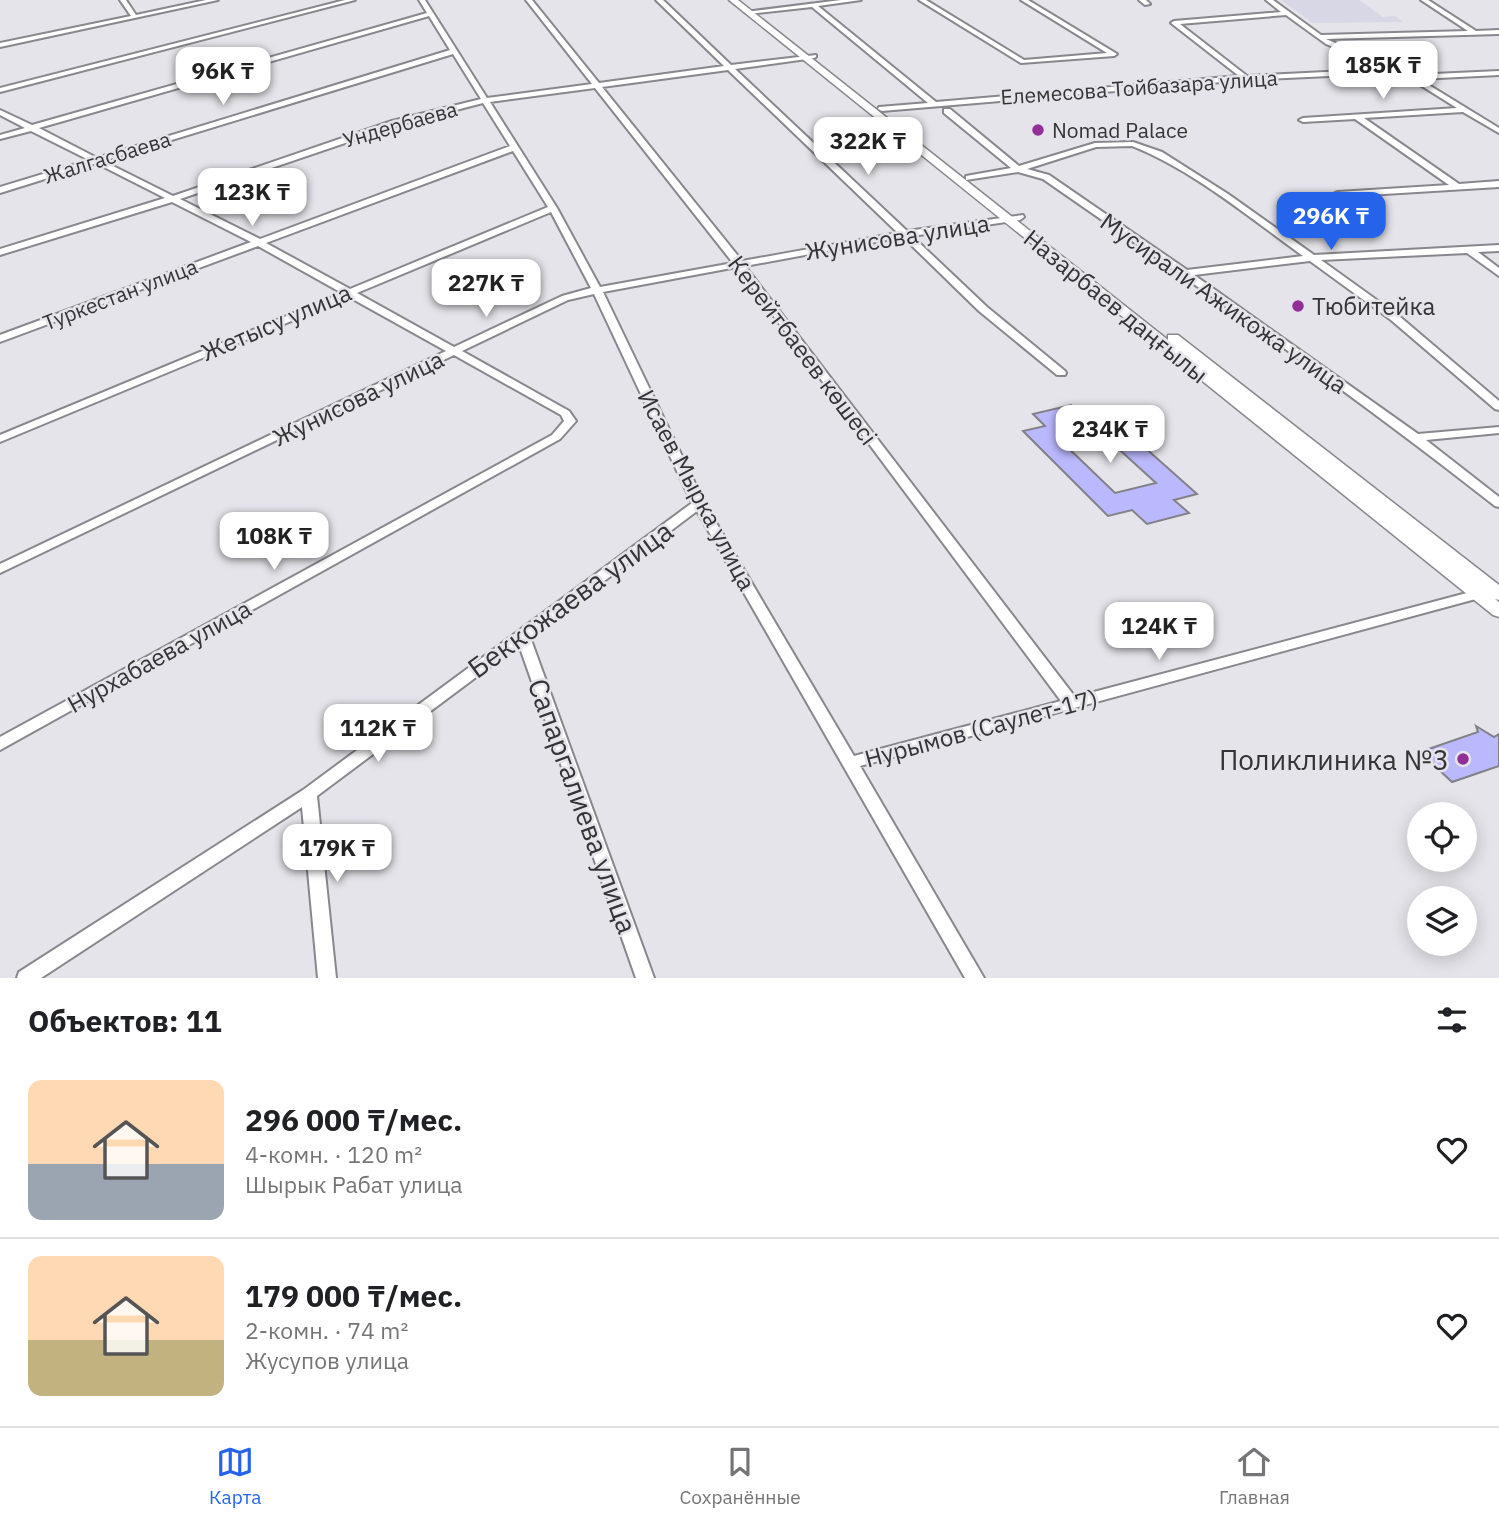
<!DOCTYPE html>
<html lang="ru">
<head>
<meta charset="utf-8">
<style>
  :root { --surface:#fff; --page:#f6f6f6; --text:#202124; --muted:#757577; --line:#e0e0e0; --accent:#2563eb }
  body { margin:0; font-family:"IBM Plex Sans",sans-serif; background:var(--page); color:var(--text); height:100vh; display:flex; flex-direction:column; font-size:26px; white-space:nowrap }
  * { box-sizing:border-box; margin:0 }
  p { font-size:23px; color:var(--muted) }
  .icon { flex:none; width:38px; height:38px; fill:none; stroke:currentColor; stroke-width:2; stroke-linecap:round; stroke-linejoin:round }
  .map { position:relative; height:978px; overflow:hidden }
  .drawer { display:flex; flex-direction:column; background:var(--surface); flex:1 }
  .drawer>* { flex:none }
  .tools { position:absolute; left:1407px; top:802px; display:grid; gap:14px }
  .tools a { display:grid; place-items:center; width:70px; height:70px; border-radius:50%; background:var(--surface); box-shadow:0 4px 18px #0003; font-size:35px }
  .price { position:absolute; translate:-50% -60px; padding:0 16px; border-radius:14px; background:#fff; color:#222; font-size:23px; line-height:46px; filter:drop-shadow(0 2px 4px #0008) }
  .price::after { content:''; position:absolute; left:50%; top:42px; width:21px; height:16px; margin-left:-10px; background:inherit; clip-path:polygon(0 0,100% 0,50% 100%) }
  .price.on { background:var(--accent); color:#fff }
  ul { padding:0; list-style:none }
  li { display:flex; align-items:center; gap:21px; height:175px; padding:0 28px }
  li+li { border-top:2px solid var(--line) }
  li span { display:grid; place-items:center; flex:none; width:196px; height:140px; border-radius:14px; color:#555 }
  li>.icon { margin-inline-start:auto }
  span .icon { width:84px; height:84px; fill:#fffc; stroke-width:1 }
  li b { font-size:30px }
  h2 { display:flex; justify-content:space-between; align-items:center; height:84px; padding:0 28px; font-size:30px }
  .tabs { display:flex; justify-content:space-around; align-items:center; height:98px; border-top:2px solid var(--line); background:var(--surface); font-size:19px; color:var(--muted) }
  .tabs a { display:grid; justify-items:center; gap:4px }
  .tabs .on { color:var(--accent) }
  .map>svg:first-child { display:block }
  .built { fill:#d7d7e5 }
  .building { fill:#bbb9fe; stroke:#818187; stroke-width:2; fill-rule:evenodd }
  .lines { fill:none; stroke-linecap:round; stroke-linejoin:round }
  .minor-casing { stroke:#87878d; stroke-width:4 }
  .secondary-casing { stroke:#87878d; stroke-width:3 }
  .minor { fill:#fff; fill-rule:evenodd }
  .secondary { fill:#fff; fill-rule:evenodd }
  .poi-dot { fill:#922f96; stroke:#e4e4ea; stroke-width:2.5 }
  .labels { text-anchor:middle; dominant-baseline:central; stroke-width:5; stroke-linejoin:round; paint-order:stroke }
  .far-street-label { font-size:21px; fill:#343436; stroke:#e4e4ea }
  .far-poi-label { font-size:21px; fill:#343436; stroke:#e4e4ea; text-anchor:start }
  .street-label { font-size:24px; fill:#343436; stroke:#e4e4ea }
  .poi-label { font-size:24px; fill:#343436; stroke:#e4e4ea; text-anchor:start }
  .near-street-label { font-size:28px; fill:#343436; stroke:#e4e4ea }
  .near-poi-label { font-size:28px; fill:#343436; stroke:#e4e4ea; text-anchor:end }
</style>
</head>
<body>
<div class="map">
<svg width="1499" height="978" viewBox="0 0 1499 978">
  <rect width="100%" height="100%" fill="#e4e4ea"/>
  <!-- built -->
  <polygon class="built" points="1281,0 1359,0 1383,17 1395,16 1403,22 1313,23"/>
  <!-- building -->
  <g class="building">
    <path d="M 1071,405 L 1084,417 L 1105,412 L 1197,494 L 1174,500 L 1189,513 L 1147,524 L 1132,510 L 1108,516 L 1023,431 L 1045,426 L 1033,414 ZM 1099,431 L 1156,483 L 1115,493 L 1060,440 Z"/>
    <polygon points="1476,726 1494,737 1499,734 1499,766 1452,782 1420,752 1478,732"/>
  </g>
  <g class="lines">
    <defs>
      <g id="minor">
        <polygon points="120,0 126,0 136,15 206,0 218,0 0,47 0,43 131,16"/>
        <polygon points="345,0 355,0 0,92 0,88"/>
        <path d="M 419,0 L 425,0 L 487,98 L 592,84 L 526,0 L 532,0 L 599,83 L 724,66 L 656,0 L 663,0 L 731,65 L 816,55 L 816,57 L 814,58 L 735,69 L 907,231 L 1023,215 L 1024,217 L 1020,220 L 912,236 L 987,307 L 1065,371 L 1066,373 L 1065,375 L 1057,375 L 979,311 L 903,237 L 745,266 L 1075,697 L 1478,590 L 1483,591 L 1485,594 L 1483,597 L 860,766 L 984,978 L 965,978 L 697,511 L 530,637 L 654,978 L 636,978 L 519,645 L 317,796 L 336,978 L 318,978 L 302,807 L 41,978 L 17,978 L 19,972 L 303,790 L 692,503 L 594,294 L 568,300 L 462,351 L 569,411 L 576,421 L 560,439 L 0,750 L 0,737 L 552,435 L 564,421 L 561,415 L 454,355 L 0,573 L 0,564 L 446,351 L 349,297 L 0,442 L 0,435 L 342,293 L 258,246 L 0,342 L 0,335 L 251,242 L 172,202 L 0,255 L 0,249 L 165,198 L 96,163 L 0,193 L 0,187 L 89,160 L 31,131 L 0,139 L 0,135 L 25,128 L 0,115 L 0,110 L 32,125 L 427,13 ZM 429,16 L 450,50 L 97,158 L 39,128 ZM 453,54 L 481,99 L 392,121 L 173,196 L 103,161 ZM 728,70 L 898,233 L 742,261 L 602,87 ZM 595,88 L 733,263 L 600,287 L 557,208 L 490,102 ZM 483,103 L 510,146 L 260,239 L 180,199 L 398,125 ZM 513,151 L 548,207 L 350,289 L 266,243 ZM 551,212 L 591,288 L 562,296 L 454,347 L 357,293 ZM 737,267 L 1061,701 L 854,756 L 705,504 L 603,292 Z"/>
        <path d="M 841,0 L 861,0 L 818,6 L 936,102 L 1239,76 L 1171,23 L 1174,21 L 1281,12 L 1266,0 L 1273,0 L 1321,35 L 1468,31 L 1421,0 L 1428,0 L 1476,31 L 1499,30 L 1499,34 L 1326,39 L 1412,75 L 1499,71 L 1499,75 L 1419,79 L 1499,128 L 1499,133 L 1463,112 L 1364,118 L 1459,184 L 1499,181 L 1499,187 L 1335,197 L 1335,193 L 1338,192 L 1449,185 L 1355,119 L 1303,122 L 1299,120 L 1303,118 L 1457,108 L 1409,78 L 1395,73 L 1245,80 L 882,111 L 878,109 L 879,107 L 928,103 L 812,7 L 748,14 L 745,12 ZM 1286,15 L 1326,44 L 1386,69 L 1247,76 L 1180,24 Z"/>
        <polygon points="919,0 926,0 1024,60 1107,53 1021,0 1028,0 1117,54 1114,56 1021,63"/>
        <polygon points="1139,0 1146,0 1150,4 1145,5"/>
        <path d="M 944,109 L 950,109 L 1019,166 L 1095,143 L 1133,142 L 1162,152 L 1228,194 L 1314,255 L 1499,245 L 1499,251 L 1478,252 L 1499,268 L 1499,276 L 1467,253 L 1321,260 L 1399,316 L 1499,401 L 1499,410 L 1495,409 L 1391,320 L 1310,261 L 1194,275 L 1418,434 L 1499,427 L 1499,433 L 1426,440 L 1499,497 L 1499,507 L 1495,506 C 1349,391 1196,285 1043,179 L 1018,172 L 966,180 L 966,176 L 1011,168 L 944,113 ZM 1132,146 C 1193,170 1250,218 1303,256 L 1187,270 L 1049,175 L 1027,169 L 1096,147 Z"/>
      </g>
      <polygon id="secondary" points="729,0 738,0 1168,340 1168,335 1178,335 1499,585 1499,600 1495,599 1499,602 1499,617 1493,615"/>
    </defs>
    <!-- minor casing -->
    <use href="#minor" class="minor-casing"/>
    <!-- secondary casing -->
    <use href="#secondary" class="secondary-casing"/>
    <!-- minor -->
    <use href="#minor" class="minor"/>
    <!-- secondary -->
    <use href="#secondary" class="secondary"/>
  </g>
  <!-- markers -->
  <g class="poi-dot">
    <circle cx="1038" cy="130" r="7"/>
    <circle cx="1298" cy="306" r="7"/>
    <circle cx="1463" cy="759" r="7"/>
  </g>
  <g class="labels">
    <!-- far-street labels -->
    <g class="far-street-label">
      <text transform="translate(1139 87) rotate(-4)">Елемесова Тойбазара улица</text>
      <text transform="translate(400 124) rotate(-16)">Ундербаева</text>
      <text transform="translate(107 157) rotate(-17)">Жалгасбаева</text>
      <text transform="translate(120 294) rotate(-21)">Туркестан улица</text>
    </g>
    <!-- far-poi labels -->
    <g class="far-poi-label">
      <text x="1052" y="130">Nomad Palace</text>
    </g>
    <!-- street labels -->
    <g class="street-label">
      <text transform="translate(897 237) rotate(-9)">Жунисова улица</text>
      <text transform="translate(1224 303) rotate(35)">Мусирали Ажикожа улица</text>
      <text transform="translate(1116 306) rotate(39)">Назарбаев даңғылы</text>
      <text transform="translate(276 322) rotate(-23)">Жетысу улица</text>
      <text transform="translate(803 350) rotate(53)">Керейтбаеев көшесі</text>
      <text transform="translate(358 398) rotate(-26)">Жунисова улица</text>
      <text transform="translate(697 490) rotate(62)">Исаев Мырка улица</text>
      <text transform="translate(159 656) rotate(-29)">Нурхабаева улица</text>
      <text transform="translate(981 728) rotate(-15)">Нурымов (Саулет-17)</text>
    </g>
    <!-- poi labels -->
    <g class="poi-label">
      <text x="1312" y="306">Тюбитейка</text>
    </g>
    <!-- near-street labels -->
    <g class="near-street-label">
      <text transform="translate(570 599) rotate(-36)">Беккожаева улица</text>
      <text transform="translate(583 806) rotate(70)">Сапаргалиева улица</text>
    </g>
    <!-- near-poi labels -->
    <g class="near-poi-label">
      <text x="1449" y="759">Поликлиника №3</text>
    </g>
  </g>
</svg>
<div class="tools">
<a><svg class="icon" aria-label="locate" viewBox="0 0 24 24"><circle cx="12" cy="12" r="6"/><path d="M12 2v4M12 18v4M2 12h4M18 12h4"/></svg></a>
<a><svg class="icon" aria-label="layers" viewBox="0 0 24 24"><path d="M12 4l9 5-9 5-9-5zM3 14l9 5 9-5"/></svg></a>
</div>
<b class="price" style="left:1383px;top:101px">185K ₸</b>
<b class="price" style="left:223px;top:107px">96K ₸</b>
<b class="price" style="left:868px;top:177px">322K ₸</b>
<b class="price" style="left:252px;top:228px">123K ₸</b>
<b class="price on" style="left:1331px;top:252px">296K ₸</b>
<b class="price" style="left:486px;top:319px">227K ₸</b>
<b class="price" style="left:1110px;top:465px">234K ₸</b>
<b class="price" style="left:274px;top:572px">108K ₸</b>
<b class="price" style="left:1159px;top:662px">124K ₸</b>
<b class="price" style="left:378px;top:764px">112K ₸</b>
<b class="price" style="left:337px;top:884px">179K ₸</b>
</div>
<section class="drawer">
<h2>Объектов: 11<svg class="icon" aria-label="filters" viewBox="0 0 24 24"><path d="M4 7h16M4 17h16"/><circle cx="9" cy="7" r="2"/><circle cx="15" cy="17" r="2"/></svg></h2>
<ul>
<li><span style="background:linear-gradient(#ffd9b3 60%,#9aa5b1 0)"><svg class="icon" aria-label="home" viewBox="0 0 24 24"><path d="M3 11l9-7 9 7M6 9v11h12V9"/></svg></span><div><b>296 000 ₸/мес.</b><p>4-комн. · 120 m²</p><p>Шырык Рабат улица</p></div><svg class="icon" aria-label="heart" viewBox="0 0 24 24"><path d="M12 20l-8-8c-3-5 5-10 8-4 3-6 11-1 8 4z"/></svg></li>
<li><span style="background:linear-gradient(#ffd9b3 60%,#c2b280 0)"><svg class="icon" aria-label="home" viewBox="0 0 24 24"><path d="M3 11l9-7 9 7M6 9v11h12V9"/></svg></span><div><b>179 000 ₸/мес.</b><p>2-комн. · 74 m²</p><p>Жусупов улица</p></div><svg class="icon" aria-label="heart" viewBox="0 0 24 24"><path d="M12 20l-8-8c-3-5 5-10 8-4 3-6 11-1 8 4z"/></svg></li>
</ul>
</section>
<nav class="tabs">
<a class="on"><svg class="icon" aria-label="map" viewBox="0 0 24 24"><path d="M3 6l6-2 6 2 6-2v14l-6 2-6-2-6 2zM9 4v14M15 6v14"/></svg>Карта</a>
<a><svg class="icon" aria-label="saved" viewBox="0 0 24 24"><path d="M7 4h10v16l-5-4-5 4z"/></svg>Сохранённые</a>
<a><svg class="icon" aria-label="home" viewBox="0 0 24 24"><path d="M3 11l9-7 9 7M6 9v11h12V9"/></svg>Главная</a>
</nav>
</body>
</html>
